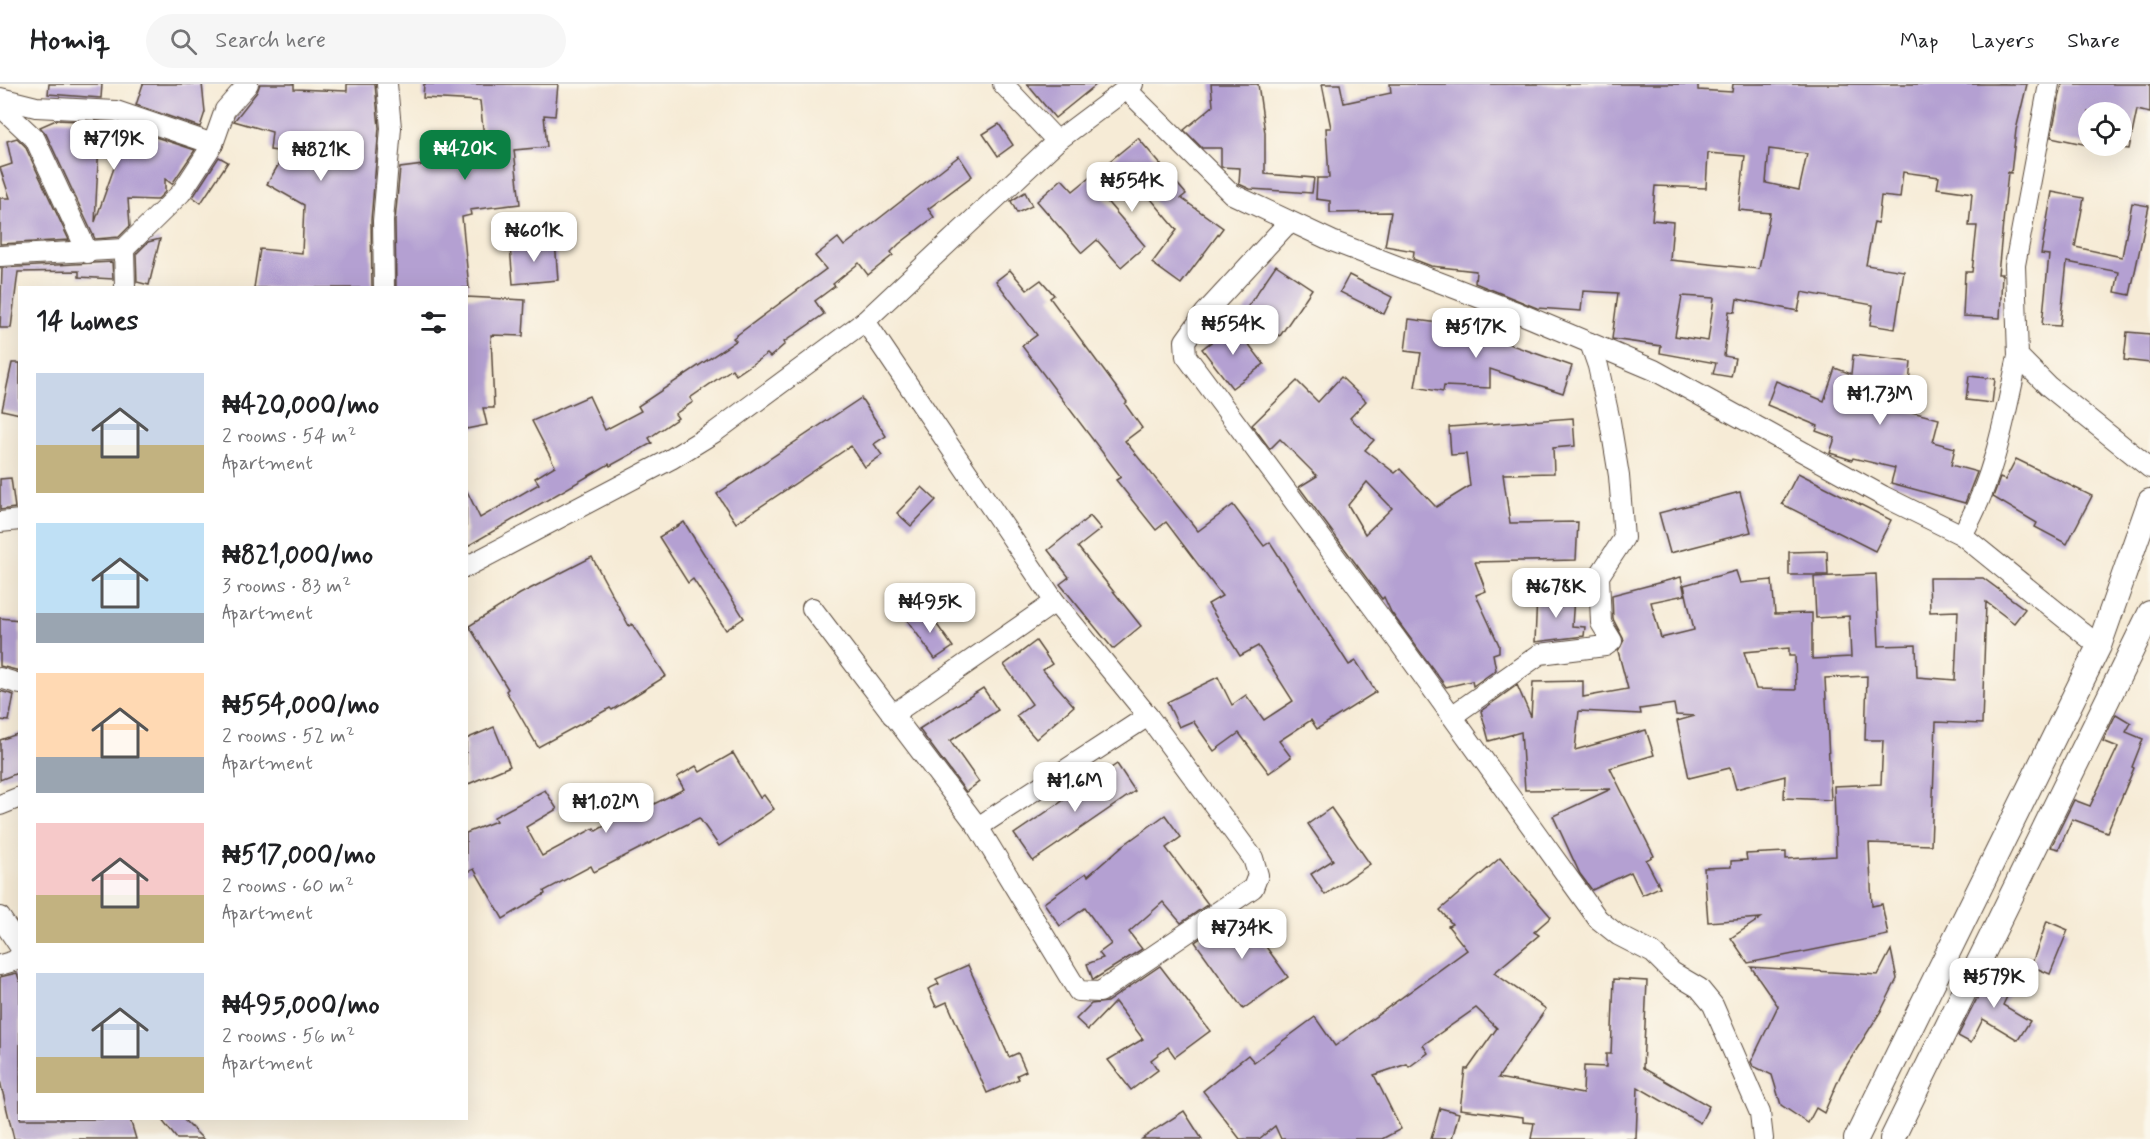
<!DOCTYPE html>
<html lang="en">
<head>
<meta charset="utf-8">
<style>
  :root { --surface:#fff; --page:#f6f6f6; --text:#202124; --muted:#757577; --line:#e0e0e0; --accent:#0b8043 }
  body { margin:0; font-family:Mynerve,sans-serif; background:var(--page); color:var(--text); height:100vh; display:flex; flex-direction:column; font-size:22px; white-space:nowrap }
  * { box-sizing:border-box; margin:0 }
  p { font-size:20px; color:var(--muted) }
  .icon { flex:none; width:33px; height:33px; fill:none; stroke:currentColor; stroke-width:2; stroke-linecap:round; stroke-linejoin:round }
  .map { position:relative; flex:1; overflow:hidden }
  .sheet { position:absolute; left:18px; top:202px; width:450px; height:834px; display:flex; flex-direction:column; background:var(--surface); border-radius:0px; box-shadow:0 6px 24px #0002 }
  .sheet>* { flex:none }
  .controls { position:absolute; left:2078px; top:18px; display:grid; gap:12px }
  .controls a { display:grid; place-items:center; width:54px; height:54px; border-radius:50%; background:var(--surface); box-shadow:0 6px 24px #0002; font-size:30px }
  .price { position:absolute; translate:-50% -51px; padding:0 14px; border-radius:12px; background:#fff; color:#222; font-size:20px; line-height:39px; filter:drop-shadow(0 2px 3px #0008) }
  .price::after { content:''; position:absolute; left:50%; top:36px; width:18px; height:14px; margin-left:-9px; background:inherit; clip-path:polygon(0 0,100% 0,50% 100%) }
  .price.on { background:var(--accent); color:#fff }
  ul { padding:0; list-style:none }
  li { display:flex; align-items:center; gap:18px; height:150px; padding:0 18px }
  li span { display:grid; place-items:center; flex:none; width:168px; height:120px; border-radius:0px; color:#555 }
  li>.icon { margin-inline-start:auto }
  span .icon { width:72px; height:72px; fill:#fffc; stroke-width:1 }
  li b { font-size:26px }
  h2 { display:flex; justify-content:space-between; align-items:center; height:72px; padding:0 18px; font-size:26px }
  header { display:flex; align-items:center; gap:36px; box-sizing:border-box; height:84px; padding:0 30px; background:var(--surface); border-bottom:2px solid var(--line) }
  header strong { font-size:28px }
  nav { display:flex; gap:33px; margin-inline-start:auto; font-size:21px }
  .search { width:420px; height:54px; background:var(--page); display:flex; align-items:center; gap:15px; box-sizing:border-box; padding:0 21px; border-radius:33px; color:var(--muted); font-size:22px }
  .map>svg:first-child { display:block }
  .building { fill:#b4a0d2; fill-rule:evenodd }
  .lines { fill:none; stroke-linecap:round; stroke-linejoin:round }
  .minor-casing { stroke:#57473a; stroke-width:22 }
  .tertiary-casing { stroke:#57473a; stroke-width:26 }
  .minor { stroke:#fff; stroke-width:20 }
  .tertiary { stroke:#fff; stroke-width:24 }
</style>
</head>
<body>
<header>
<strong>Homiq</strong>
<div class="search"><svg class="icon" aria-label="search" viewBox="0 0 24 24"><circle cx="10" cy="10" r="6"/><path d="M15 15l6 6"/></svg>Search here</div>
<nav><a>Map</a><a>Layers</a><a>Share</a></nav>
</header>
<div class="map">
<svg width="2150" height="1055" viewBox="0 0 2150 1055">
  <rect width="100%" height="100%" fill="#fbf7ec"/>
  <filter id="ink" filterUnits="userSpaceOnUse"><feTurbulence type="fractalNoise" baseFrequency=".0167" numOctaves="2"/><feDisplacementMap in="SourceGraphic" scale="12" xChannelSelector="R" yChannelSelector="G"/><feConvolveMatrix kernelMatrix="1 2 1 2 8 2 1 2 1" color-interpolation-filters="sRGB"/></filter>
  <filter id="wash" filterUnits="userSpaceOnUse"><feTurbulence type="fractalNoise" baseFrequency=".008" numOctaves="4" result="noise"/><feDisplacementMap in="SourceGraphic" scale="24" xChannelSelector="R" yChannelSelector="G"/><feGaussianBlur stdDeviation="1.35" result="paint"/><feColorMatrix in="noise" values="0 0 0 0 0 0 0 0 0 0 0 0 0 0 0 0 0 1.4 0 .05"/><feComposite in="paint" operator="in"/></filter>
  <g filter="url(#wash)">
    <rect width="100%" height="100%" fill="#f6ebd6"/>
    <g id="blocks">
      <!-- building -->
      <g class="building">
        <polygon points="49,0 102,0 101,14 48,10"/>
        <polygon points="143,0 202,0 205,28 200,43 136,21"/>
        <polygon points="260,0 294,0 294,5 347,7 347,0 375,0 379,44 371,136 372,204 254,204 260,165 302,169 304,121 267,100 286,68 270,66 272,48 234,37 257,8"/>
        <polygon points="424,0 558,0 555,32 544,31 547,63 514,66 520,120 470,126 471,131 462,133 469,204 396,204 395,137 400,84 439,79 438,74 485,63 480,17 423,14"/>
        <polygon points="1027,0 1097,0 1055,34"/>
        <polygon points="1211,0 1258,0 1265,49 1265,90 1314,94 1312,109 1250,105 1239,100 1240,84 1221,83 1221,64 1202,64 1184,46 1213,22"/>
        <path d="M 1322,0 L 1340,0 L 1344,19 L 1391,9 L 1390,0 L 1698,0 L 1698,6 L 1732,8 L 1733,0 L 2027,0 L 2016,46 L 2011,89 L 2008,88 L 1998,190 L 2002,190 L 2000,234 L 1963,232 L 1965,188 L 1972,188 L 1977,142 L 1969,142 L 1972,109 L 1937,104 L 1939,93 L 1903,88 L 1900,114 L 1881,112 L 1878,139 L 1874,138 L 1866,181 L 1904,187 L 1895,245 L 1870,241 L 1873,221 L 1802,208 L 1798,227 L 1737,215 L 1735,228 L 1729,227 L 1724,272 L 1735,274 L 1731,293 L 1713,290 L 1716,279 L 1660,269 L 1661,262 L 1612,255 L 1618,209 L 1583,207 L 1581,227 L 1537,224 L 1475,199 L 1476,187 L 1431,182 L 1413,175 L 1414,167 L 1385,162 L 1391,128 L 1330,129 L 1330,117 L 1316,115 L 1317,94 L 1329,94 L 1326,44 L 1331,44 ZM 1769,65 L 1807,70 L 1799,106 L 1766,99 ZM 1708,69 L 1745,72 L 1739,126 L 1770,129 L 1759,185 L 1670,176 L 1673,138 L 1652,136 L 1655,102 L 1706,104 ZM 1682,212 L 1714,214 L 1708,257 L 1675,252 Z"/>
        <polygon points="2062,0 2150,0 2150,29 2137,26 2129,65 2121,64 2121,28 2088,28 2088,61 2051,53"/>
        <polygon points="56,36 100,38 95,138 128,44 195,66 172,100 165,95 165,108 157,116 128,115 130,142 119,153 95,155 46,50 40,43"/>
        <polygon points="999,40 1013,61 998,72 983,50"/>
        <polygon points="17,54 25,62 69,156 0,160 0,114 10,114 0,84 12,80 7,57"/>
        <polygon points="1138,54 1186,110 1181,114 1223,144 1181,200 1152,179 1177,146 1131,91 1104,114 1145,162 1121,183 1097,156 1082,169 1037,117 1062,95 1073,107"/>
        <polygon points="959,72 972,92 928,125 934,133 899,160 891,168 893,171 868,191 859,179 833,200 835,202 815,217 824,230 784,258 785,260 770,273 767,270 736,291 732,285 690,314 693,318 675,330 678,334 649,354 652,359 610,382 609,380 466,463 466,405 480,434 539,400 535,394 555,382 532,337 589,312 605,346 641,327 638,322 736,257 733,254 826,185 815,172 838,154 844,162"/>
        <polygon points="219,73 228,78 201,119 193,113"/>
        <polygon points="1025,108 1032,122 1017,129 1011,117"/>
        <polygon points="2052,108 2084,114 2075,163 2122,173 2132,119 2149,122 2130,211 2115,208 2119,188 2067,178 2060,242 2042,241 2049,171 2041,170"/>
        <polygon points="160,155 149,201 137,198 136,170 148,158"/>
        <polygon points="555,157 558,196 513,200 510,162"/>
        <polygon points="112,178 113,195 79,193 79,187 18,188 11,244 0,244 2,185 0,184"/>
        <polygon points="1276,181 1312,205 1280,252 1244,228"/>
        <polygon points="1010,186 1027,206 1041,196 1054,211 1050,214 1127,318 1125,320 1142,344 1125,357 1198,447 1233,421 1264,462 1270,458 1349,581 1356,577 1376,608 1317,645 1311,636 1279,657 1291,673 1269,689 1239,649 1214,667 1193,637 1179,643 1167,618 1218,593 1232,621 1246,611 1264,636 1293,617 1258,562 1240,572 1208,520 1222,512 1166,438 1156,446 1116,396 1121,393 1022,262 1037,251 996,197"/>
        <polygon points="1349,191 1392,213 1384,230 1340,208"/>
        <polygon points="466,213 525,216 523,252 491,251 494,324 483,324 487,341 466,345"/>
        <polygon points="1409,235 1454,241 1572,282 1563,309 1490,285 1490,304 1444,302 1443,308 1415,303 1421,269 1405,267"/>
        <polygon points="1234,241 1264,280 1232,304 1202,265"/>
        <polygon points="2127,248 2150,250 2150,279 2124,276"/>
        <polygon points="1853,271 1911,278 1908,311 1911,312 1908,327 1939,335 1933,358 1955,364 1951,381 1977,388 1965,419 1891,399 1895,384 1853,374 1852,376 1830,369 1835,354 1816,347 1818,342 1767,321 1776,297 1824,317 1835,284 1851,290"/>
        <polygon points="12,279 20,279 20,330 2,326"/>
        <polygon points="1969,292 1995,295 1992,319 1966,316"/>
        <path d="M 1341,293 L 1366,317 L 1350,334 L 1374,356 L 1365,366 L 1395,389 L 1400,385 L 1436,423 L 1470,402 L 1466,370 L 1451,371 L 1449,343 L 1573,334 L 1575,362 L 1553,364 L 1554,389 L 1503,390 L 1510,439 L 1578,438 L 1576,476 L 1475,478 L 1486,507 L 1476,511 L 1499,561 L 1499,568 L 1493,570 L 1496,586 L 1473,602 L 1472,597 L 1446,603 L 1391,528 L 1384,513 L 1382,515 L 1299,403 L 1317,392 L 1280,355 L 1270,365 L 1252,341 L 1297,297 L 1318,318 ZM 1367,398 L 1392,424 L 1365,450 L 1348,421 Z"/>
        <polygon points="861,314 886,352 874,360 882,371 865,383 851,362 736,439 717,410"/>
        <polygon points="2016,375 2092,412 2067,460 2035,443 2037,439 1993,413 2000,394 2005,396"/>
        <polygon points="1798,389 1891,436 1875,467 1782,420"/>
        <polygon points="11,394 15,424 0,426 0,395"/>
        <polygon points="922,403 936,416 911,442 897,429"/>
        <polygon points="1740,408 1751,448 1670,469 1659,429"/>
        <polygon points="1090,432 1101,445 1078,463 1141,542 1113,565 1060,500 1069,493 1048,466"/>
        <polygon points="684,438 744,534 726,546 693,495 688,499 659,453"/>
        <polygon points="1827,467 1828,491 1789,491 1789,468"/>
        <polygon points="592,473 629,542 632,540 666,592 612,626 610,624 538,663 506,607 508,605 469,542 520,510"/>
        <path d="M 1736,487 L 1740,499 L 1772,496 L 1775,530 L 1812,529 L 1812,575 L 1851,573 L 1849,532 L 1816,534 L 1814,493 L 1876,490 L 1879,562 L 1916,561 L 1917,593 L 1955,596 L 1958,527 L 1930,528 L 1929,494 L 1983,494 L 2025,525 L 2014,539 L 1986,518 L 1982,640 L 1936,638 L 1931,761 L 1869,759 L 1872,822 L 1882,820 L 1888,851 L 1748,879 L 1731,854 L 1761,834 L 1708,838 L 1704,784 L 1731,783 L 1731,777 L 1747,776 L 1746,770 L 1786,768 L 1786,775 L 1836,772 L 1834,702 L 1881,700 L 1883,656 L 1865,656 L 1867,592 L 1825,594 L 1831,716 L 1784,714 L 1785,692 L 1736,705 L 1730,684 L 1689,694 L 1677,637 L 1695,632 L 1676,631 L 1674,620 L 1640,625 L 1641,630 L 1579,627 L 1575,666 L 1646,646 L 1654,671 L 1610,684 L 1654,772 L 1646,776 L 1660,803 L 1642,811 L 1631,788 L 1592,806 L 1580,790 L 1553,732 L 1611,705 L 1525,706 L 1521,648 L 1489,657 L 1481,627 L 1517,601 L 1531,633 L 1533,598 L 1583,597 L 1583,613 L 1628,605 L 1618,567 L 1624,556 L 1613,535 L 1612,511 L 1681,493 L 1685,511 L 1651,518 L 1661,554 L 1694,546 L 1684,501 ZM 1789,564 L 1789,572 L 1795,572 L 1796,606 L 1756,605 L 1744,568 Z"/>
        <polygon points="1537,511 1574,513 1572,542 1585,543 1584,552 1535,558"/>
        <polygon points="925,524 953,563 935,575 907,536"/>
        <polygon points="0,534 20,536 20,587 0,582"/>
        <polygon points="1036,557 1052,580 1043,586 1074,622 1036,655 1016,632 1032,620 1004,581"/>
        <polygon points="983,604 998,626 950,657 979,698 966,708 919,645"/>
        <polygon points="0,607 14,611 9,637 0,636"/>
        <polygon points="2116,630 2131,639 2126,648 2143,655 2132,683 2134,684 2107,748 2072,735 2059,765 2051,763 2074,716 2090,722 2118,663 2103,657"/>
        <polygon points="494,643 510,682 466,701 466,655"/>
        <polygon points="20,649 20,688 0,696 0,656"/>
        <polygon points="733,669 760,714 764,711 774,725 719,762 699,734 594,788 591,782 544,807 545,810 503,835 474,785 466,789 466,749 496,737 494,733 545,706 557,725 526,743 542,772 594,744 596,747 631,726 634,730 684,705 677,693 696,682 700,688"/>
        <polygon points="1117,680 1135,707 1033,777 1014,750"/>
        <polygon points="1331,724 1370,780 1325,811 1311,790 1333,776 1308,740"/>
        <polygon points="1165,731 1181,753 1166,764 1208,820 1181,839 1163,818 1129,848 1142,865 1093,896 1087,880 1103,874 1099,869 1111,860 1085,824 1060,842 1044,819 1086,789 1088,792 1121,763"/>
        <polygon points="1500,774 1551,833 1534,848 1539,851 1494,889 1546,925 1498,994 1583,1010 1584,982 1606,983 1606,970 1611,970 1614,895 1647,897 1643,984 1709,1022 1700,1039 1638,1003 1636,1055 1531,1055 1534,1039 1523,1038 1523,1033 1460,1025 1465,985 1468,985 1497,944 1476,924 1423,961 1428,969 1409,983 1407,980 1374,991 1401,1045 1382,1055 1281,1055 1275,1042 1259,1055 1240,1055 1203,1007 1248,971 1254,978 1315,933 1335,962 1467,866 1448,842 1452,840 1440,826"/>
        <polygon points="1240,827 1288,893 1243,925 1195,858"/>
        <polygon points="2047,837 2068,846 2050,890 2031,882"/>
        <polygon points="1891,866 1897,895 1881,927 1841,990 1824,1029 1816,1024 1808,1039 1781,1021 1772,991 1753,982 1751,978 1778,922 1751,883 1878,891"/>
        <polygon points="968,881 1009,973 1018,969 1026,987 1017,991 1019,995 987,1009 947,918 936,923 928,905 939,900 936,895"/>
        <polygon points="1160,882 1210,947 1175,973 1168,963 1151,976 1158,986 1131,1006 1108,976 1143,955 1115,918 1088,946 1076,935 1091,920 1107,918"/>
        <polygon points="1992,885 2015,896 2003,921 2030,937 2018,956 1983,935 1971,959 1958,952"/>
        <polygon points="17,889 20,898 20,1035 130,1035 136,1055 14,1055 0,997 0,893"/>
        <polygon points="1440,1024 1459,1029 1452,1055 1431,1055"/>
        <polygon points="1184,1027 1202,1055 1142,1055 1159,1043"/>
        <polygon points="161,1035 183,1035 203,1055 177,1055"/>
      </g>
    </g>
  </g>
  <g filter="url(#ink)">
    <use href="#blocks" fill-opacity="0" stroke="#57473a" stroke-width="1.5"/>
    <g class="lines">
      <defs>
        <g id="minor">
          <polyline points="1003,0 1057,57"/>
          <polyline points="2049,0 2015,181 2018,272 2048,302 2150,384"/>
          <polyline points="1126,5 1232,110 1332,157 1514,227 1654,286 1883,412 1962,451 2099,562"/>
          <polyline points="0,14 36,23 116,27 213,60"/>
          <polyline points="0,22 35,55 88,169"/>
          <polyline points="1289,138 1205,229 1185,257 1186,272 1395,553 1598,835 1618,851 1653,869 1672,888 1699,904 1713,921 1760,1029 1763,1055"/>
          <polyline points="124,165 125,204"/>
          <polyline points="0,172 124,165 181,109 213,60 225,26 248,0"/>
          <polyline points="384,204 383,137 391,44 387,0"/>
          <polyline points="0,438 20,436"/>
          <path d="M 1962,451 C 1994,396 2005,333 2018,272"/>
          <polyline points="466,483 671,375 715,348 865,237 1057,57 1133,0"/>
          <polyline points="812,524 978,743 1078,907 1100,908 1253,804 1258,791 1253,774 1148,632 1055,518 865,237"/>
          <polyline points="0,594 20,600"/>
          <polyline points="892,631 1055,518"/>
          <polyline points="1452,632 1540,570 1605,562 1612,557 1601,539 1599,492 1624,454 1619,392 1610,337 1598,282 1590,259"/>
          <polyline points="0,721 20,713"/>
          <polyline points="978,743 1148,632"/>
          <polyline points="0,833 20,863"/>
          <polyline points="0,881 14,877 20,872"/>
        </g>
        <g id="tertiary">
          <polyline points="1856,1055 2099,562 2150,417"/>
          <polyline points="1892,1055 2150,529"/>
        </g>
      </defs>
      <!-- minor casing -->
      <use href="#minor" class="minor-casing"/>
      <!-- tertiary casing -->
      <use href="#tertiary" class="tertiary-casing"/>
      <!-- minor -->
      <use href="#minor" class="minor"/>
      <!-- tertiary -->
      <use href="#tertiary" class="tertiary"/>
    </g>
  </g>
</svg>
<div class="controls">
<a><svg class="icon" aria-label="locate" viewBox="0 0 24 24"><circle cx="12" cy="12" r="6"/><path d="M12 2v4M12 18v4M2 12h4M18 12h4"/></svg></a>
</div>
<b class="price" style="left:114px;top:87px">₦719K</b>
<b class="price on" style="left:465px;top:97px">₦420K</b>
<b class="price" style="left:321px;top:98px">₦821K</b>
<b class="price" style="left:1132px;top:129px">₦554K</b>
<b class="price" style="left:534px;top:179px">₦601K</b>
<b class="price" style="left:1233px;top:272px">₦554K</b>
<b class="price" style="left:1476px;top:275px">₦517K</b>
<b class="price" style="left:1880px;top:342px">₦1.73M</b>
<b class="price" style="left:1556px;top:535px">₦678K</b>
<b class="price" style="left:930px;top:550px">₦495K</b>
<b class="price" style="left:1075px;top:729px">₦1.6M</b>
<b class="price" style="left:606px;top:750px">₦1.02M</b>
<b class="price" style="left:1242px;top:876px">₦734K</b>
<b class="price" style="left:1994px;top:925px">₦579K</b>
<section class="sheet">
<h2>14 homes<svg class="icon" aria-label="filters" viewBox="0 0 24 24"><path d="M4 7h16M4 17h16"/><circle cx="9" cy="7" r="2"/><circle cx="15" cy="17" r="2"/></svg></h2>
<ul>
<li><span style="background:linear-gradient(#c9d6e8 60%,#c2b280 0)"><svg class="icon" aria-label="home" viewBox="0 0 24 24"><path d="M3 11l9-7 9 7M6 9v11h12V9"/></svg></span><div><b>₦420,000/mo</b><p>2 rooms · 54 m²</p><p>Apartment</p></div></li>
<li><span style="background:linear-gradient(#bfe0f5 75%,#9aa5b1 0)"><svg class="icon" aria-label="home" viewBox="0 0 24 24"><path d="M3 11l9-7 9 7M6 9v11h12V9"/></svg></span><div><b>₦821,000/mo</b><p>3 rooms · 83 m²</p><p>Apartment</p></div></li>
<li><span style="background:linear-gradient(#ffd9b3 70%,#9aa5b1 0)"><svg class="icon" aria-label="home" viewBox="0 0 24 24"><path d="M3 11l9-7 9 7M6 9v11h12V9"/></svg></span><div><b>₦554,000/mo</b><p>2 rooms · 52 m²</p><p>Apartment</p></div></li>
<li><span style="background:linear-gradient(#f6c9c9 60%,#c2b280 0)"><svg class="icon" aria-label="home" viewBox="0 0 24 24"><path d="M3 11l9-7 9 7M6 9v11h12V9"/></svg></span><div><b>₦517,000/mo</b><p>2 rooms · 60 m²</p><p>Apartment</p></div></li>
<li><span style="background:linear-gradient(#c9d6e8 70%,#c2b280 0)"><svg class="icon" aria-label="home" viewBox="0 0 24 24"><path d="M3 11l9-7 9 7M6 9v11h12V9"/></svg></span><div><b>₦495,000/mo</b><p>2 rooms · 56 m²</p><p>Apartment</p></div></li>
</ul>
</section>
</div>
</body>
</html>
